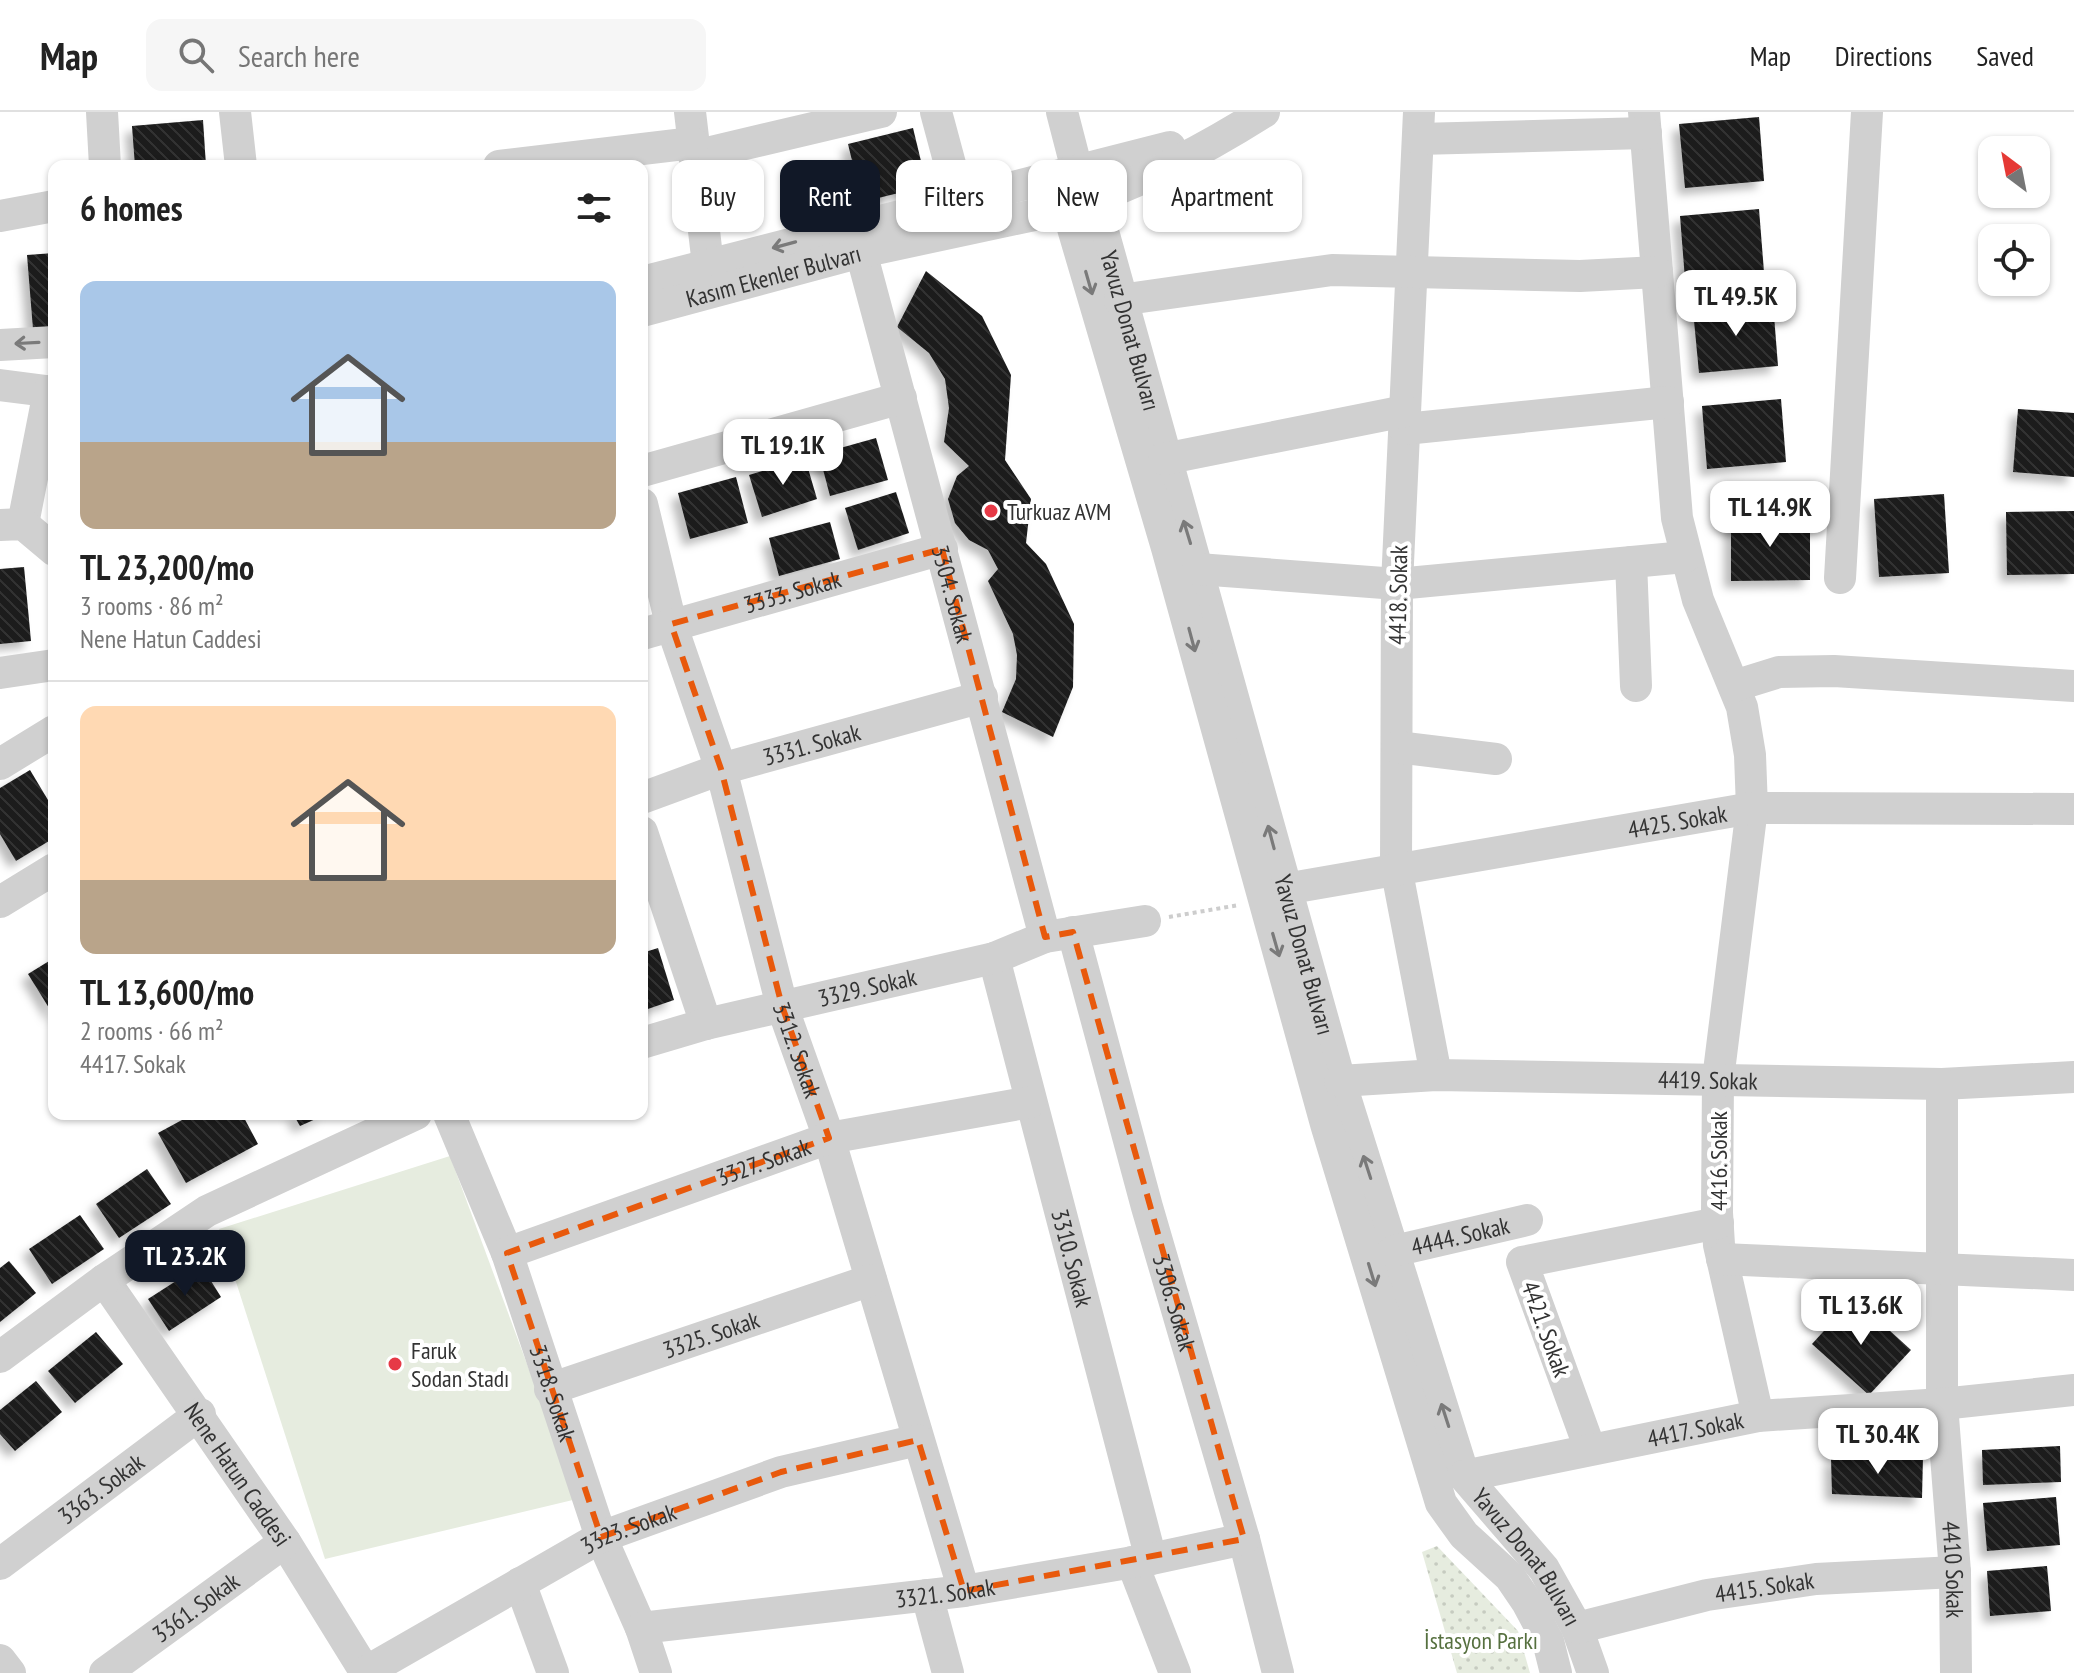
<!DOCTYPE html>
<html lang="en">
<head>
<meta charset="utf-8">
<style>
  :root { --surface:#fff; --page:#f6f6f6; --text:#222; --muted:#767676; --line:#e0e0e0; --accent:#111827 }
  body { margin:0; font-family:"PT Sans Narrow",sans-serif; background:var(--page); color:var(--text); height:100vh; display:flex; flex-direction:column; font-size:30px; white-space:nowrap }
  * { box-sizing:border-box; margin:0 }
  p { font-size:26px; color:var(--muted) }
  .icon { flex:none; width:44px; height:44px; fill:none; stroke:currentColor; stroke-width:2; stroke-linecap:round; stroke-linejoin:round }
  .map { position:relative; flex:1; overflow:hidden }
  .sheet { position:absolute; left:48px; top:48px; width:600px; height:960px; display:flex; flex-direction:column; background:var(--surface); border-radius:16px; box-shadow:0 2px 6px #0004 }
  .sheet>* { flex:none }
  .banner { position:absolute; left:672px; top:48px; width:760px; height:72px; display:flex; gap:16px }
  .needle { width:52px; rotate:328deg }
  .controls { position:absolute; left:1978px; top:24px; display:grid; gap:16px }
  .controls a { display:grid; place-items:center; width:72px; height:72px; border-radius:16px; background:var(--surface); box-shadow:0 2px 6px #0004; font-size:40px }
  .price { position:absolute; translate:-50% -68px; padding:0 18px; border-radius:16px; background:#fff; color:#222; font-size:26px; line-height:52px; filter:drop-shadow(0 2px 4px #0008) }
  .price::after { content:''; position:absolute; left:50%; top:48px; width:24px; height:18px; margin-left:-12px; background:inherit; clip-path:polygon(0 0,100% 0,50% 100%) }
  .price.on { background:var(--accent); color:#fff }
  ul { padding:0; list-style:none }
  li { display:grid; align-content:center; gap:16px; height:424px; padding:0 32px }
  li+li { border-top:2px solid var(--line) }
  li span { display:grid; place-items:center; height:248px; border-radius:16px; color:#555 }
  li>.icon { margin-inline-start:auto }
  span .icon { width:144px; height:144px; fill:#fffc; stroke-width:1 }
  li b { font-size:34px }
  h2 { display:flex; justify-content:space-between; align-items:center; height:96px; padding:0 32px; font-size:34px }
  .chip { padding:0 28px; border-radius:16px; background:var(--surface); box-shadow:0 2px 6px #0004; font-size:28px; line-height:72px }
  .chip.on { background:var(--accent); color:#fff }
  header { display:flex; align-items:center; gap:48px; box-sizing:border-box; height:112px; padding:0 40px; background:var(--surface); border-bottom:2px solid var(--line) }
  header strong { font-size:38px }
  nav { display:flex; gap:44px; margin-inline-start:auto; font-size:28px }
  .search { width:560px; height:72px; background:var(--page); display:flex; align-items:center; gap:20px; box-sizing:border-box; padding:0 28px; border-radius:16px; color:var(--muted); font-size:30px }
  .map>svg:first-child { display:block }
  .grass { fill:#e6ecdf }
  .park { fill:url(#park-dots) }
  .building { fill:url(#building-back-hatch); filter:url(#shadow) }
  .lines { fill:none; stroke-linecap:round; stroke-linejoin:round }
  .path { stroke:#cdcdcd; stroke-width:4; stroke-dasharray:4 4; stroke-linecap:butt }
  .minor { stroke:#d0d0d0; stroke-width:32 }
  .oneway { stroke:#7a7a7a }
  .marked { fill:none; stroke:#e8590c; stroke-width:6; stroke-dasharray:16 10; stroke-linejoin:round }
  .poi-dot { fill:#e63946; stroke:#fff; stroke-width:3 }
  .labels { text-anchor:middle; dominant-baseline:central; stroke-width:8; stroke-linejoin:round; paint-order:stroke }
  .street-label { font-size:24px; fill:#333; stroke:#fff }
  .poi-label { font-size:24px; fill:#333; stroke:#fff; text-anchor:start }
  .park-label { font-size:24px; fill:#56703f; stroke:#fff }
</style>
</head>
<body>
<header>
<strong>Map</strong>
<div class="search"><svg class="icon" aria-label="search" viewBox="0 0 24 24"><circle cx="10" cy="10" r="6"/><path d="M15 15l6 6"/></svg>Search here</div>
<nav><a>Map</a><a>Directions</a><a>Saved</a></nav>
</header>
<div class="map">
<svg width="2074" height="1561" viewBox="0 0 2074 1561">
  <defs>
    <pattern id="park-dots" width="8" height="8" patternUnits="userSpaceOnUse" patternTransform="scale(2)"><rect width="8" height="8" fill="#e6ecdf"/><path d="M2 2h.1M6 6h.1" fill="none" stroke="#c6cbc0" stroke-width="1.8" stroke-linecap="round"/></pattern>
    <pattern id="building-back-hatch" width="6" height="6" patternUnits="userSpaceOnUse" patternTransform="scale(2)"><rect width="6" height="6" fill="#1a1a1a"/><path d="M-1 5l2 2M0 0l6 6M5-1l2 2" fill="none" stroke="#333"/></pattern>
    <filter id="shadow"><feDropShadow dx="-7" dy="7" stdDeviation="4" flood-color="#0004"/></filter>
  </defs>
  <rect width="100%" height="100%" fill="#fff"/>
  <!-- grass -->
  <polygon class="grass" points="450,1044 577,1387 325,1447 219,1117"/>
  <!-- park -->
  <polygon class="park" points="1437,1434 1518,1519 1530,1561 1457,1561 1422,1440"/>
  <!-- building -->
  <g class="building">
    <polygon points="1759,5 1764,69 1685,76 1679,12"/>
    <polygon points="203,8 206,54 135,54 132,14"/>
    <polygon points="913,16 927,74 862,90 848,32"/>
    <polygon points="1759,97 1764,160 1685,167 1680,104"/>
    <polygon points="54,141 54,215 33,217 27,143"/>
    <polygon points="926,159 982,204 1011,263 1005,348 1031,387 1026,431 1046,452 1074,512 1073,575 1053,625 1002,600 1016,567 1017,543 1013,522 988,469 998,457 988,438 969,428 955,411 948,387 957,364 969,354 944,330 949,296 945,267 929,241 897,215"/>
    <polygon points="1773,191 1778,254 1699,261 1693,198"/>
    <polygon points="1781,287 1786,350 1707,357 1702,294"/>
    <polygon points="2018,297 2074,301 2074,365 2013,360"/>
    <polygon points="876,326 888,368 830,384 819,342"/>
    <polygon points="805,346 817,387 762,405 749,363"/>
    <polygon points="736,365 748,411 690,427 678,381"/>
    <polygon points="896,380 909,421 858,438 845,396"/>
    <polygon points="1944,382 1949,461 1879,465 1874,387"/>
    <polygon points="2074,399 2074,462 2007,463 2006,400"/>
    <polygon points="1810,405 1810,468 1731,469 1731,406"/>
    <polygon points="830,410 840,447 779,464 769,426"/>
    <polygon points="24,455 31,529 0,532 0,457"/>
    <polygon points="30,658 54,698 54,726 16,749 0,722 0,676"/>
    <polygon points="658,836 674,888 642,899 642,841"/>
    <polygon points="54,846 54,904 28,862"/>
    <polygon points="193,1002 242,1002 258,1032 186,1071 158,1021"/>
    <polygon points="293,1002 327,1002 300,1014"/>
    <polygon points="147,1057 171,1092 119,1126 96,1092"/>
    <polygon points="80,1103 104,1137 52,1172 29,1137"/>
    <polygon points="9,1149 36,1181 0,1210 0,1156"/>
    <polygon points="201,1153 221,1185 169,1219 148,1187"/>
    <polygon points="1854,1186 1911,1238 1869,1283 1812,1232"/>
    <polygon points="96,1220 123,1252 75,1291 48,1259"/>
    <polygon points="36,1269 62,1300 15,1339 0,1322 0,1298"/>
    <polygon points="2060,1334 2061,1370 1983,1373 1982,1338"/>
    <polygon points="1923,1344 1922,1386 1832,1382 1831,1346"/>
    <polygon points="2056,1385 2060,1433 1987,1439 1983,1391"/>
    <polygon points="2047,1454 2051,1499 1990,1504 1987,1459"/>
  </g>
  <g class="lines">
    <!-- path -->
    <polyline class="path" points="1169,805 1239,793"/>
    <!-- minor -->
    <g class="minor">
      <polyline points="102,0 105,54"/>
      <polyline points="235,0 241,54"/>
      <polyline points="690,0 708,153"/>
      <polyline points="936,0 954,67"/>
      <path id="s1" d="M 1062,0 L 1077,58 L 1094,87 L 1340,969 L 1464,1364 L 1544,1457 L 1577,1516 L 1593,1561"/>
      <polyline points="1419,0 1397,472 1396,755 1436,963"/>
      <polyline points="1644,0 1677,406 1698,488 1742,595 1750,643 1752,696 1718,967 1717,1101 1719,1133 1758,1304"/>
      <polyline points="1418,27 1646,21"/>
      <polyline points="694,44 881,0"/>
      <polyline points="499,54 693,31"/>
      <polyline points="1067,96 1167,436 1326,1012 1441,1391 1464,1423 1510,1465 1527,1490 1548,1529 1556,1561"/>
      <polyline points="0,104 54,94"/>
      <path id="s2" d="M 861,140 L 1045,825"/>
      <polyline points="642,170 1170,35"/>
      <polyline points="1120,188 1332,158 1580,164 1657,160"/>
      <path id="s3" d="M 642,199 L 861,140 L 1067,96 C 1134,74 1204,38 1264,0"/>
      <polyline points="0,233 54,230"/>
      <polyline points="0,273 54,280"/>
      <polyline points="1405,317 1668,290"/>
      <polyline points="1164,347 1405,299"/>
      <polyline points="642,359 901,286"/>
      <path id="s4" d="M 642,392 L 671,512 L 721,657 L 782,894 L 829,1026 L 964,1479"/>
      <polyline points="23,412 49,279"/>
      <polyline points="0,413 23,412 54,438"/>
      <polyline points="1631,450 1636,574"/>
      <polyline points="1198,457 1397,472 1685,445"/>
      <polyline points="1840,466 1867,0"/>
      <path id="s5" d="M 642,522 L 942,437"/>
      <polyline points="0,561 54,553"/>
      <polyline points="1734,574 1779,560 1834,559 2074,574"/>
      <polyline points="1397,635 1496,647"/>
      <polyline points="0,652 54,619"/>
      <path id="s6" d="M 642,686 L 721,657 L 982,585"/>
      <polyline points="642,720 706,912"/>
      <path id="s7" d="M 1285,777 L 1752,696 L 2074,697"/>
      <polyline points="0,790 54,757"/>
      <path id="s8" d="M 1073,820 L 1147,1095 L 1244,1427 L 1278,1561"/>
      <path id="s9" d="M 994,846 L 1151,1447"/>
      <path id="s10" d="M 642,931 L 706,912 L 994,846 L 1045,825 L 1145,809"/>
      <path id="s11" d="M 1340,969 L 1436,963 L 1942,972 L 2074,965"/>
      <path id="s12" d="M 1942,972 L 1942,1292 L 1955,1460 L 1956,1561"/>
      <path id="s13" d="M 449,1002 L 507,1141 L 601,1425 L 641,1516 L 656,1561"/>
      <path id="s14" d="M 1394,1139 L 1527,1108"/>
      <path id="s15" d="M 507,1141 L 829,1026 L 1030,990"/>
      <polyline points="1722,1147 2074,1163"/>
      <path id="s16" d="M 104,1168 L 285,1430 L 366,1561"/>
      <polyline points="0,1245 104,1168 207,1099 416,1002"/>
      <path id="s17" d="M 550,1277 L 871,1168"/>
      <polyline points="1590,1337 1522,1150 1718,1111"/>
      <path id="s18" d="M 1464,1364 L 1758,1304 L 1942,1292 L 2074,1278"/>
      <polyline points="1132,1450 1175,1561"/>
      <path id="s19" d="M 0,1452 L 200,1302"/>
      <polyline points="520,1471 553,1561"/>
      <polyline points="927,1483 948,1561"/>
      <path id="s20" d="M 641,1516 L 964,1479 L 1151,1447 L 1244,1427"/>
      <path id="s21" d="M 1577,1516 L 1707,1483 L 1816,1467 L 1955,1460"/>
      <polyline points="0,1548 10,1561"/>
      <path id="s22" d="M 105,1561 L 285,1430"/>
      <path id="s23" d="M 364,1561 L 601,1425 L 781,1360 L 918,1328"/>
    </g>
  </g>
  <!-- one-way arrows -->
  <defs><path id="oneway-shaft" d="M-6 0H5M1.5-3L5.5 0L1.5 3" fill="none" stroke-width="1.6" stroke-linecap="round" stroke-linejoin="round" transform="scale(2)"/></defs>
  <g class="oneway">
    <use href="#oneway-shaft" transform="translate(784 133) rotate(165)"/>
    <use href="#oneway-shaft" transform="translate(1089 171) rotate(74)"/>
    <use href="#oneway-shaft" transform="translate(27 231) rotate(177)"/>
    <use href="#oneway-shaft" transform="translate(1187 420) rotate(-107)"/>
    <use href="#oneway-shaft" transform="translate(1192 528) rotate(75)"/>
    <use href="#oneway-shaft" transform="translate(1271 725) rotate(-105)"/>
    <use href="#oneway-shaft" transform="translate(1276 833) rotate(74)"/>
    <use href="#oneway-shaft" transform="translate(1367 1055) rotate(-108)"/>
    <use href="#oneway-shaft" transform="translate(1372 1163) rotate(73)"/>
    <use href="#oneway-shaft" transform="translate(1445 1303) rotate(-108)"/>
  </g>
  <!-- marked area -->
  <path class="marked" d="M 942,437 L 1045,825 L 1073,820 L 1244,1427 L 964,1479 L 918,1328 L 781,1360 L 601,1425 L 507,1141 L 829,1026 L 782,894 L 721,657 L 671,512 Z"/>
  <!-- markers -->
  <g class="poi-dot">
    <circle cx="991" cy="399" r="8"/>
    <circle cx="395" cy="1252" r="8"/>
  </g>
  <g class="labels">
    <!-- street labels -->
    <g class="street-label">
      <text stroke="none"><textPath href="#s3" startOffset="136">Kasım Ekenler Bulvarı</textPath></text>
      <text stroke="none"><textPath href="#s1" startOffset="230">Yavuz Donat Bulvarı</textPath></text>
      <text stroke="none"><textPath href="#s5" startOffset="156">3333. Sokak</textPath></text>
      <text stroke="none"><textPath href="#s2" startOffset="354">3304. Sokak</textPath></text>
      <text transform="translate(1398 483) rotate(-89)">4418. Sokak</text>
      <text stroke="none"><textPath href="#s6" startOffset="178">3331. Sokak</textPath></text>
      <text stroke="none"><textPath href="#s7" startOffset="398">4425. Sokak</textPath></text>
      <text stroke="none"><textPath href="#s1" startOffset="878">Yavuz Donat Bulvarı</textPath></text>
      <text stroke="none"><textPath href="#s10" startOffset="232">3329. Sokak</textPath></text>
      <text stroke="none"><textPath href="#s4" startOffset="568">3312. Sokak</textPath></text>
      <text stroke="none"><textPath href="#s11" startOffset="368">4419. Sokak</textPath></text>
      <text stroke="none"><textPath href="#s15" startOffset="272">3327. Sokak</textPath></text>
      <text transform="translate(1718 1049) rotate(-90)">4416. Sokak</text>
      <text stroke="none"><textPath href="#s14" startOffset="68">4444. Sokak</textPath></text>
      <text stroke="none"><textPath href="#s9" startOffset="310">3310. Sokak</textPath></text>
      <text stroke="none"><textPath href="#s8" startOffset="384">3306. Sokak</textPath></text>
      <text transform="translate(1546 1217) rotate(70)">4421. Sokak</text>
      <text stroke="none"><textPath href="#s17" startOffset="170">3325. Sokak</textPath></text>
      <text stroke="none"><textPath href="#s13" startOffset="298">3318. Sokak</textPath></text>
      <text stroke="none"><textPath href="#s18" startOffset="236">4417. Sokak</textPath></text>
      <text stroke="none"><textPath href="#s16" startOffset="236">Nene Hatun Caddesi</textPath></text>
      <text stroke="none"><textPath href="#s19" startOffset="126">3363. Sokak</textPath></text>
      <text stroke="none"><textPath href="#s23" startOffset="302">3323. Sokak</textPath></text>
      <text stroke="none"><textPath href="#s1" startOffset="1526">Yavuz Donat Bulvarı</textPath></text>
      <text stroke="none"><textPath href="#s12" startOffset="486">4410 Sokak</textPath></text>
      <text stroke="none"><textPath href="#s21" startOffset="192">4415. Sokak</textPath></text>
      <text stroke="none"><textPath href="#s20" startOffset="306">3321. Sokak</textPath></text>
      <text stroke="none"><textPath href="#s22" startOffset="112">3361. Sokak</textPath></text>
    </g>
    <!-- poi labels -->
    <g class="poi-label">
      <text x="1007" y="399">Turkuaz AVM</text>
      <text x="411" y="1238">Faruk<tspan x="411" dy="28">Sodan Stadı</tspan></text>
    </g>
    <!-- park labels -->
    <g class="park-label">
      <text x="1481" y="1528">İstasyon Parkı</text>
    </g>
  </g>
</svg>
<div class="controls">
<a><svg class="needle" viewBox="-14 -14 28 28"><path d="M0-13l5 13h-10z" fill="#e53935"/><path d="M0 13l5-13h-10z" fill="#767676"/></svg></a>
<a><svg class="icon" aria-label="locate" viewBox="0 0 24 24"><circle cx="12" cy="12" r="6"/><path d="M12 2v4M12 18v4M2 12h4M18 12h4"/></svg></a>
</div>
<b class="price" style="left:1736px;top:226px">TL 49.5K</b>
<b class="price" style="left:783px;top:375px">TL 19.1K</b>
<b class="price" style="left:1770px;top:437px">TL 14.9K</b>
<b class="price on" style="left:185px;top:1186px">TL 23.2K</b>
<b class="price" style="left:1861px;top:1235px">TL 13.6K</b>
<b class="price" style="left:1878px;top:1364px">TL 30.4K</b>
<div class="banner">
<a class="chip">Buy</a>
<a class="chip on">Rent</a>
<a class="chip">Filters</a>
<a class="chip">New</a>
<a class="chip">Apartment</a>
</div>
<section class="sheet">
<h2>6 homes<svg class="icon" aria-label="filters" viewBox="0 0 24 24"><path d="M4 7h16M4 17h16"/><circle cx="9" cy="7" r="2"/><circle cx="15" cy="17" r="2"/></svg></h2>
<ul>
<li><span style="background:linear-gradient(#a9c7e8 65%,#b9a48a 0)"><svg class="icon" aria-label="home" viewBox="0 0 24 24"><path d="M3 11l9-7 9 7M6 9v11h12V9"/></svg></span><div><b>TL 23,200/mo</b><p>3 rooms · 86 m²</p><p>Nene Hatun Caddesi</p></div></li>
<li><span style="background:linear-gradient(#ffd9b3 70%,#b9a48a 0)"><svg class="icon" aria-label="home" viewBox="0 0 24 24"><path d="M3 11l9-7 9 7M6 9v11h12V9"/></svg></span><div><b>TL 13,600/mo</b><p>2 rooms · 66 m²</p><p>4417. Sokak</p></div></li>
</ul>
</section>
</div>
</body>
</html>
